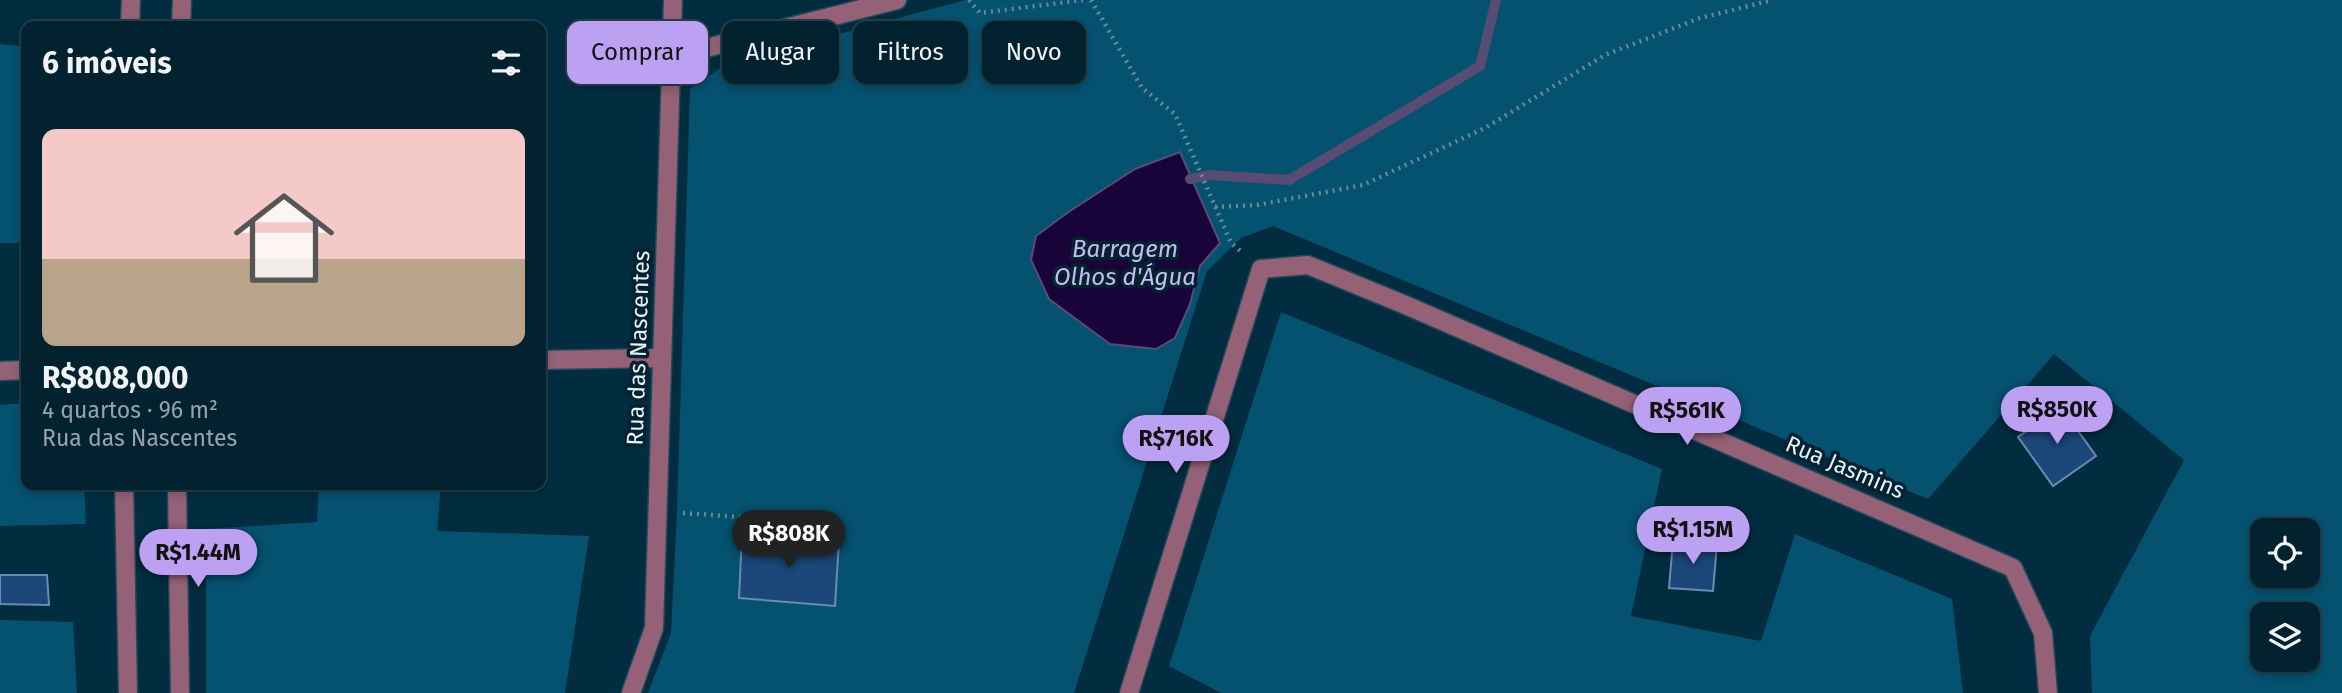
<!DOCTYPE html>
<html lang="pt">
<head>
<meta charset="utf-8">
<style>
  :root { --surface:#022230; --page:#0c2a38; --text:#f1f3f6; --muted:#96a4ab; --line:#233f4c; --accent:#bca0f2 }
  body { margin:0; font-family:"Fira Sans",sans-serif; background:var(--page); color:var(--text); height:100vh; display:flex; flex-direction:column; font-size:26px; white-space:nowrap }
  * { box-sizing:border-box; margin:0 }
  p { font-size:23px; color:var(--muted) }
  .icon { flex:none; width:38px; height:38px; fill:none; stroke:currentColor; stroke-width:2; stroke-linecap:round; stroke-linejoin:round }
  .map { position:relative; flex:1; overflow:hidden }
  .sheet { position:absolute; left:21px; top:21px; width:525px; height:469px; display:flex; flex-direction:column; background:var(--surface); border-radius:14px; box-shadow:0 4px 10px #0003,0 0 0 2px var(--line) }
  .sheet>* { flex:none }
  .hud { position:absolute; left:567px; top:21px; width:665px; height:63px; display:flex; gap:14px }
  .fabs { position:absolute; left:2250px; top:518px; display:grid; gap:14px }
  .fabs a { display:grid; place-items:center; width:70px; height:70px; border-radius:14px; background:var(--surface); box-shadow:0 4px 10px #0003,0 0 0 2px var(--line); font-size:35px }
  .price { position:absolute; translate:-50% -60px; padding:0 16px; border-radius:24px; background:var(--accent); color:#111; font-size:23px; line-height:46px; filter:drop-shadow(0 2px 4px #0008) }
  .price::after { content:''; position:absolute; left:50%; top:42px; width:21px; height:16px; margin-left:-10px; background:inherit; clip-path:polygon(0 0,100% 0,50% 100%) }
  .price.selected { background:#222; color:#fff }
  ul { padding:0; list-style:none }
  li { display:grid; align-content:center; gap:14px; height:371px; padding:0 21px }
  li+li { border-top:2px solid var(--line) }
  li span { display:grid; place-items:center; height:217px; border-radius:14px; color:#555 }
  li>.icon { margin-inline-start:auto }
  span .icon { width:126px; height:126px; fill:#fffc; stroke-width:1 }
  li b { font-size:30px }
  h2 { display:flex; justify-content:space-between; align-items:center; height:84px; padding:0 21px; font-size:30px }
  .chip { padding:0 24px; border-radius:14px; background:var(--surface); box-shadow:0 4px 10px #0003,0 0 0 2px var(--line); font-size:24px; line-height:63px }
  .chip.selected { background:var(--accent); color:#111 }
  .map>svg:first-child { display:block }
  .green { fill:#055170; fill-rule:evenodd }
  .water { fill:#19043a; stroke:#564c74; stroke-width:2 }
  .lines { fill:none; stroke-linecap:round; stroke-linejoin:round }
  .stream { stroke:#564c74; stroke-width:10 }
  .building { fill:#1b4879; stroke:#6a8bb2; stroke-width:2 }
  .minor-casing { stroke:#22495a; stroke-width:21 }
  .path { stroke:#6b8998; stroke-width:4.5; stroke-dasharray:2 5; stroke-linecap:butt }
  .minor { stroke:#946176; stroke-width:18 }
  .labels { text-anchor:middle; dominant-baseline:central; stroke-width:7; stroke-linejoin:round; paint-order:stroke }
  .street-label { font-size:23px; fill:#e3f3fc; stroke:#062230 }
  .water-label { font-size:24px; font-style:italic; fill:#c6bcf2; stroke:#062230 }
</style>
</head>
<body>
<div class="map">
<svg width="2342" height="693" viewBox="0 0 2342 693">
  <rect width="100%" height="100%" fill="#022d40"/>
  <!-- green -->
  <g class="green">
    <path d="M 965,0 L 2342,0 L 2342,693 L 2092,693 L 2090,636 L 2184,460 L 2054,354 L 1928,499 L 1273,226 L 1241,238 L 1207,271 L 1074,693 L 648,693 L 671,633 L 677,512 L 690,89 L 725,65 ZM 1179,152 L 1220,243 L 1200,266 L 1190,304 ZM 2263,530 L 2308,530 L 2308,576 L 2263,576 ZM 2263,614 L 2308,614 L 2308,660 L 2263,660 Z"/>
    <polygon points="0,44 26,47 26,243 0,243"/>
    <polygon points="1281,312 1662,469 1631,616 1761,641 1795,534 1952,599 1963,693 1221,693 1169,666"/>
    <polygon points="26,403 26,485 84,485 86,524 0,526 0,405"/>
    <polygon points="319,485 441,485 437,531 589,536 565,693 206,693 206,529 317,522"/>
    <polygon points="0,620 73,622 77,693 0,693"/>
  </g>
  <!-- water -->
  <polygon class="water" points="1180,152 1220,243 1200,266 1190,304 1175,338 1156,349 1110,344 1049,299 1031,260 1036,236 1070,211 1135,169"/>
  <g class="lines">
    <!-- stream -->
    <polyline class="stream" points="1190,179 1210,175 1289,180 1480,66 1496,0"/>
  </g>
  <!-- building -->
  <g class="building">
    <polygon points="2061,407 2096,456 2053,486 2018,437"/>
    <polygon points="742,534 839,541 835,606 739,598"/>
    <polygon points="1673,541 1717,544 1713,591 1669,588"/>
    <polygon points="0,575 47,575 49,605 0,604"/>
  </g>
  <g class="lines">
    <defs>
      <g id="minor">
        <polyline points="130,26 131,0"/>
        <polyline points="181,26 182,0"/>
        <polyline points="673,48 706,48 897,0"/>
        <polyline points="541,360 662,358"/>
        <polyline points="0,371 26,370"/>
        <polyline points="124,485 128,693"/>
        <polyline points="177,485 180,693"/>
        <polyline points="631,693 654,628 673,0"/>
        <polyline points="1129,693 1261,269 1308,265 1403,304 2013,568 2043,633 2048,693"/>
      </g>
    </defs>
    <!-- minor casing -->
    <use href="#minor" class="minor-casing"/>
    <!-- path -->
    <g class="path">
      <polyline points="969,0 980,13 1083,0"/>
      <polyline points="1091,0 1142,88 1175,114 1231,243 1243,253"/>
      <polyline points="1215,207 1257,205 1363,185 1485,128 1605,55 1700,18 1773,0"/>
      <polyline points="683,513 839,524"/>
    </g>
    <!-- minor -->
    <use href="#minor" class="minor"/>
  </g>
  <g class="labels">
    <!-- street labels -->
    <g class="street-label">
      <text transform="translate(638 348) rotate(-88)">Rua das Nascentes</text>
      <text transform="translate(1845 467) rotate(23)">Rua Jasmins</text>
    </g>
    <!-- water labels -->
    <g class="water-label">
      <text x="1125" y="249">Barragem<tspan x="1125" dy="28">Olhos d'Água</tspan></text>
    </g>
  </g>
</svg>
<div class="fabs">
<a><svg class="icon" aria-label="locate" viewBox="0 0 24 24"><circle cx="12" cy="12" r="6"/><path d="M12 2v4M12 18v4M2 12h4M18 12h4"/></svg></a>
<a><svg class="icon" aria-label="layers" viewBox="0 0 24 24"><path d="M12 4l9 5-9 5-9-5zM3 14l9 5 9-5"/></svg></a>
</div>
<b class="price" style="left:2057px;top:446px">R$850K</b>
<b class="price" style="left:1687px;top:447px">R$561K</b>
<b class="price" style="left:1176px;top:475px">R$716K</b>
<b class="price" style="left:1693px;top:566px">R$1.15M</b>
<b class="price selected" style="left:789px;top:570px">R$808K</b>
<b class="price" style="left:198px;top:589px">R$1.44M</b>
<div class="hud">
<a class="chip selected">Comprar</a>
<a class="chip">Alugar</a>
<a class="chip">Filtros</a>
<a class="chip">Novo</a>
</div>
<section class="sheet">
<h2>6 imóveis<svg class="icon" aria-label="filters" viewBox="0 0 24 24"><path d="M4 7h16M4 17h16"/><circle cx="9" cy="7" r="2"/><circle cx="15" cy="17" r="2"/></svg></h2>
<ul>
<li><span style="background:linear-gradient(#f6c9c9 60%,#b9a48a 0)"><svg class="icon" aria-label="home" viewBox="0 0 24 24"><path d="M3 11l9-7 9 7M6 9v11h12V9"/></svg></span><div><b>R$808,000</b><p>4 quartos · 96 m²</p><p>Rua das Nascentes</p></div></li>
</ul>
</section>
</div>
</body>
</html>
